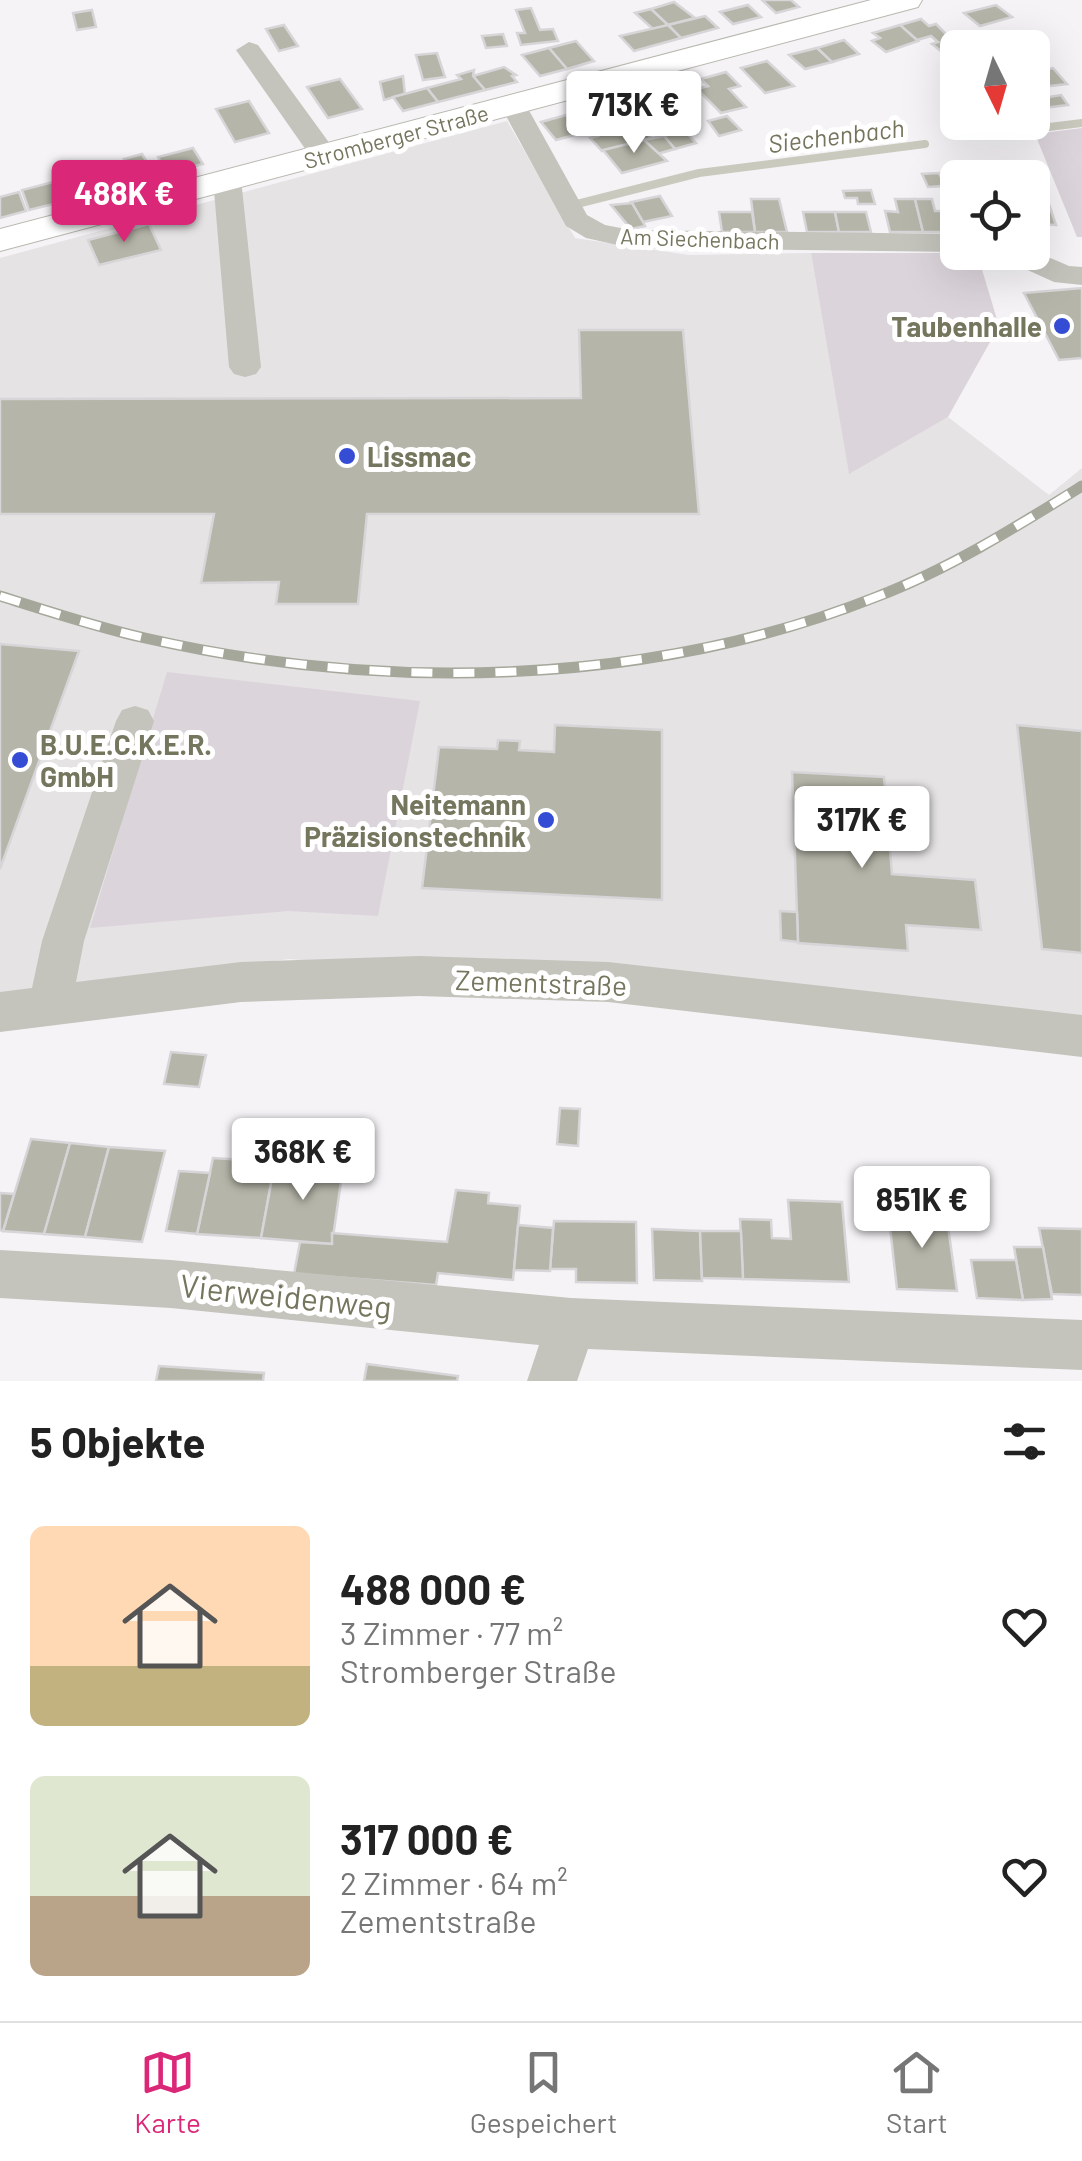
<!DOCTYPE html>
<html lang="de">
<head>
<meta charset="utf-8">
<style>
  :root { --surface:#fff; --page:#f6f6f6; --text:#222; --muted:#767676; --line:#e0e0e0; --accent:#db2777 }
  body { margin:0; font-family:Barlow,sans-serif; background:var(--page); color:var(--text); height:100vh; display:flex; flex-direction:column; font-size:38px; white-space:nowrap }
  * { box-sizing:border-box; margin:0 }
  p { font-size:32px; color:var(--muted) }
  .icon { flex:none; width:55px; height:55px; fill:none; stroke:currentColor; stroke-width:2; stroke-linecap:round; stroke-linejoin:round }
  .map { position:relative; height:1381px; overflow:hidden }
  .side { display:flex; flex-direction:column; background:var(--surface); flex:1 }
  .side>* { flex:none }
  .needle { width:65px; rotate:175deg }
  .buttons { position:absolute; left:940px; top:30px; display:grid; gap:20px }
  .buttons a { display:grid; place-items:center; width:110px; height:110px; border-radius:15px; background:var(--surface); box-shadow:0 10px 40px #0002; font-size:50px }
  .price { position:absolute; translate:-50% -85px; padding:0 22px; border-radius:10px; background:#fff; color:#222; font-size:32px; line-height:65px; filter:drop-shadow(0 2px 5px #0008) }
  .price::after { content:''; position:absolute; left:50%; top:60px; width:30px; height:22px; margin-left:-15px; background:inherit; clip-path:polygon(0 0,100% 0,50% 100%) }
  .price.selected { background:var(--accent); color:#fff }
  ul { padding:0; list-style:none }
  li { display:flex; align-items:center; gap:30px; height:250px; padding:0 30px }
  li span { display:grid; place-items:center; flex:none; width:280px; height:200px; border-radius:15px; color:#555 }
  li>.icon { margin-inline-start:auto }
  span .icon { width:120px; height:120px; fill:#fffc; stroke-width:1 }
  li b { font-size:42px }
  h2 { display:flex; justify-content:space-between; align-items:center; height:120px; padding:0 30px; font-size:42px }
  .tabs { display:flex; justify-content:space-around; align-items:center; height:140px; border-top:2px solid var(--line); background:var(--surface); font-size:28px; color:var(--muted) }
  .tabs a { display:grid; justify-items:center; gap:5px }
  .tabs .selected { color:var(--accent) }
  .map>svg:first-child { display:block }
  .built { fill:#e5e3e4 }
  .green { fill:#dcd4db }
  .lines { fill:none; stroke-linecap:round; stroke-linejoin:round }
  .stream { stroke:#cac9be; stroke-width:8 }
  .building { fill:#b5b5a9; stroke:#d7d5d7; stroke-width:2.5 }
  .major-casing { stroke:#b8b8b0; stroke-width:2 }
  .minor { fill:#c4c4bd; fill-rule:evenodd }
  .major { fill:#fff; fill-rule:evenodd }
  .rail-casing { stroke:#a6a79b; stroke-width:11 }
  .rail { stroke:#fff; stroke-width:8; stroke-dasharray:21; stroke-linecap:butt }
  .poi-dot { fill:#354dd4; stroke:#fff; stroke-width:4 }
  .labels { text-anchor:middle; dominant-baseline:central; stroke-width:10; stroke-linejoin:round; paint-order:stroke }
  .far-street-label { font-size:22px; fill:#75765e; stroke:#fff }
  .far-water-label { font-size:25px; font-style:italic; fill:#77745e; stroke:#fff }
  .poi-label { font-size:28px; font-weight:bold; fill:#75765e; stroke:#fff; text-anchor:end }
  .street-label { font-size:28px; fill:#75765e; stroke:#fff }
  .near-street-label { font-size:32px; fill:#75765e; stroke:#fff }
</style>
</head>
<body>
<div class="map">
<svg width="1082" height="1381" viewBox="0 0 1082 1381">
  <rect width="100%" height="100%" fill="#f5f3f6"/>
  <!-- built -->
  <polygon class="built" points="507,121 575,238 689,255 811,253 849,473 948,417 1049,495 1082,468 1082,1026 289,959 0,999 0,258"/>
  <!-- green -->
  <g class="green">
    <polygon points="1082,128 1082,237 1077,237 1035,134"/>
    <polygon points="811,253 977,253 999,326 948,417 849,474"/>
    <polygon points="167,672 420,701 378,916 288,911 90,928"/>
  </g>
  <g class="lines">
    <!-- stream -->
    <g class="stream">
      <polyline points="974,136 1082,123"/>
      <polyline points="577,204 699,173 925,144"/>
    </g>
  </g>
  <!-- building -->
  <g class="building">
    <polygon points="762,0 791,0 799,7 776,13"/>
    <polygon points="674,2 695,18 668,25 651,9"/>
    <polygon points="748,5 761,17 733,24 720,12"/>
    <polygon points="996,5 1012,17 980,26 964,13"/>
    <polygon points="531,8 540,30 553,29 558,41 521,45 517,33 525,33 516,10"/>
    <polygon points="651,9 668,25 653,29 635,13"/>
    <polygon points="92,10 96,27 77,30 73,13"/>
    <polygon points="705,16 718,28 681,38 668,25"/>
    <polygon points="921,19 929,26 936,24 959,47 942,52 932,44 938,42 931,36 917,40 900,25"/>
    <polygon points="284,25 298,46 279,51 266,29"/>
    <polygon points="668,25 681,38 634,51 620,36"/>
    <polygon points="900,25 918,41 886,52 872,41 880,38 873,33"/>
    <polygon points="503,34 507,46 486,48 482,36"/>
    <polygon points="844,40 859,54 832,62 817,48"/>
    <polygon points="576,41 594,61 567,69 549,48"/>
    <polygon points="549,48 567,69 540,76 522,55"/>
    <polygon points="817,48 832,62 805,69 789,55"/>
    <polygon points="437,53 445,77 423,80 416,55"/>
    <polygon points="767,61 794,86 765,93 741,68"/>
    <polygon points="504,67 516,75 512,76 517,82 485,90 473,76"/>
    <polygon points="1053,68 1067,84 1032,88 1032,71"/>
    <polygon points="474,70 473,76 485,90 438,102 427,88 461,79 457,75"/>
    <polygon points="726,72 740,86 729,89 746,107 721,113 697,89 708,86 701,79"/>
    <polygon points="403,76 405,94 384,100 380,82"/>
    <polygon points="340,79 362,109 328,118 307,87"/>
    <polygon points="671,86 695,112 661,121 638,95"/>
    <polygon points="427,88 438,102 403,111 393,97"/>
    <polygon points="1061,95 1068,105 1044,108 1037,99"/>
    <polygon points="249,101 269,133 235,142 216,109"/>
    <polygon points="617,101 651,138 602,151 590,138 598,136 593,130 556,140 541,122"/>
    <polygon points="727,116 741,130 719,136 708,121"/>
    <polygon points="684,130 696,143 675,149 664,136"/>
    <polygon points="664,136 675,149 657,154 644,140"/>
    <polygon points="644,140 667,161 622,173 603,150"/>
    <polygon points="193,148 203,164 167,174 158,157"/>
    <polygon points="142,154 156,177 115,188 106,170 127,164 124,159"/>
    <polygon points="106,170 115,188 72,199 64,181"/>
    <polygon points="939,173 945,186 928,187 922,174"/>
    <polygon points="61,180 70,200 29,210 22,190"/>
    <polygon points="871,190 875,204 858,204 857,198 845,198 843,191"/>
    <polygon points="19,192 26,211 0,218 0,197"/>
    <polygon points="660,196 672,216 643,222 631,202"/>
    <polygon points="1032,197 1047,198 1056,225 1032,224"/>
    <polygon points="751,199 779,199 787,232 755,232"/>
    <polygon points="895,199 915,199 923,232 890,232 885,211 898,212"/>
    <polygon points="915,199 932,199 935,211 956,211 958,223 952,223 954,232 923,232"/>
    <polygon points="632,203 643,222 645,226 631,229 611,205"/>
    <polygon points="719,212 752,212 755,232 722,232"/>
    <polygon points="803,212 835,212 839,232 807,232"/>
    <polygon points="835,212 866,212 871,232 839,232"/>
    <polygon points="149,224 161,250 99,265 88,240"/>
    <polygon points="1082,288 1082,358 1059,360 1024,293"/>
    <polygon points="579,330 683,330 699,514 367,514 358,604 276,604 279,582 201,583 214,514 0,514 0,399 581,398"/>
    <polygon points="0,644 79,651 0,869"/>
    <polygon points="555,725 662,730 662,900 422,888 439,747 497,749 498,740 520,741 519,750 554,752"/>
    <polygon points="1017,725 1082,731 1082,953 1042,949"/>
    <polygon points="792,772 884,777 892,874 975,880 981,930 906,925 908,951 798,943"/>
    <polygon points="780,911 797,912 798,942 781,940"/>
    <polygon points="171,1052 206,1055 199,1087 164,1084"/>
    <polygon points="560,1108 580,1109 578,1146 557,1144"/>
    <polygon points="31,1139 70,1143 44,1234 3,1231"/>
    <polygon points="70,1143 109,1147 85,1237 44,1234"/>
    <polygon points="109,1147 165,1151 142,1242 85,1237"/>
    <polygon points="213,1158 275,1162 261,1238 197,1234"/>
    <polygon points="275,1162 343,1168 332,1244 261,1238"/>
    <polygon points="179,1171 210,1173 197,1234 166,1231"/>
    <polygon points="456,1190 489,1193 488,1203 520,1206 513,1280 438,1273 436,1285 294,1274 300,1242 332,1244 332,1233 447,1242"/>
    <polygon points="0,1193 14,1194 3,1231 0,1230"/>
    <polygon points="788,1200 842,1202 849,1282 743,1279 740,1219 771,1220 772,1238 791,1239"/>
    <polygon points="888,1210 946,1212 957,1291 897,1289"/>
    <polygon points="554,1221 636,1222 637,1283 576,1282 576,1269 550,1269"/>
    <polygon points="518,1225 553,1228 550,1271 514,1270"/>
    <polygon points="1039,1228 1082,1229 1082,1295 1052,1294"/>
    <polygon points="652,1229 700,1231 702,1281 654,1280"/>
    <polygon points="700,1231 741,1231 743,1279 702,1278"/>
    <polygon points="1014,1247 1043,1247 1052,1299 1023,1300"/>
    <polygon points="971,1260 1016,1260 1023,1300 977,1298"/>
    <polygon points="367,1364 458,1376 457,1381 364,1381"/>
    <polygon points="159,1366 264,1373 263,1381 156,1381"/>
  </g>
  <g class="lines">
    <defs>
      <polygon id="major" points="871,0 922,0 918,7 0,251 0,229"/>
    </defs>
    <!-- major casing -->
    <use href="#major" class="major-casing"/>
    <!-- minor -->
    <g class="minor">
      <polygon points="249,42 258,45 333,148 337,154 333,160 313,160 236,50"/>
      <polygon points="513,97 526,105 587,215 605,225 631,230 958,234 958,252 631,248 586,238 566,226 500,105"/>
      <polygon points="227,171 241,179 261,367 256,374 245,377 234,374 229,367 213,179"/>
      <polygon points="1032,250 1069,266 1082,267 1082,285 1054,282 1001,258 997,252"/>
      <polygon points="135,706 148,710 154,721 84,941 76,982 241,962 419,956 608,962 1082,1015 1082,1057 608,1002 419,996 241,1002 0,1032 0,992 32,988 42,941 116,721 122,710"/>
      <polygon points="0,1250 171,1260 571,1298 1082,1320 1082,1370 588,1349 577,1381 527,1381 539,1345 171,1308 0,1298"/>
    </g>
    <!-- major -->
    <use href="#major" class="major"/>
    <defs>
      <path id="rail" d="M 0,596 C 48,611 96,627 145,638 C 381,692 649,687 876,597 C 949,569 1016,527 1082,486"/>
    </defs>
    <!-- rail casing -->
    <use href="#rail" class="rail-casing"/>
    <!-- rail -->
    <use href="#rail" class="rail"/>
  </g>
  <!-- markers -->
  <g class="poi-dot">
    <circle cx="1062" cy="326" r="10"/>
    <circle cx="347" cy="456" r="10"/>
    <circle cx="20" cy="760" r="10"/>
    <circle cx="546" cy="820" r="10"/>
  </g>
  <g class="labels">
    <!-- far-street labels -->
    <g class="far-street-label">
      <text transform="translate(396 136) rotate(-15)">Stromberger Straße</text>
      <text transform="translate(700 238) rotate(2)">Am Siechenbach</text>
    </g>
    <!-- far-water labels -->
    <g class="far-water-label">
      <text transform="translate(836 135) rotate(-7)">Siechenbach</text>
    </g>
    <!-- poi labels -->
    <g class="poi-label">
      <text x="1042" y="326">Taubenhalle</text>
      <text x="367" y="456" text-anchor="start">Lissmac</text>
      <text x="40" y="744" text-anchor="start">B.U.E.C.K.E.R.<tspan x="40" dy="32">GmbH</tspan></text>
      <text x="526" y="804">Neitemann<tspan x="526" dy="32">Präzisionstechnik</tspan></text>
    </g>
    <!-- street labels -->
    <g class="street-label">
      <text transform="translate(541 982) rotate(2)">Zementstraße</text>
    </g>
    <!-- near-street labels -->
    <g class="near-street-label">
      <text transform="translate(286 1295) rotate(6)">Vierweidenweg</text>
    </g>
  </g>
</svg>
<div class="buttons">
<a><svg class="needle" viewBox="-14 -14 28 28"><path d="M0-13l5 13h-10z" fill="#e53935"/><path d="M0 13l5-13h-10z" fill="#767676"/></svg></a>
<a><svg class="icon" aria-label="locate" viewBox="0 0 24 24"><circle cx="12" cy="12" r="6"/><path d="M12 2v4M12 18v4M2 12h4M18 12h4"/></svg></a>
</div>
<b class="price" style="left:634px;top:156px">713K €</b>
<b class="price selected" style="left:124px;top:245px">488K €</b>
<b class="price" style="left:862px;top:871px">317K €</b>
<b class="price" style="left:303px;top:1203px">368K €</b>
<b class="price" style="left:922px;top:1251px">851K €</b>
</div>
<section class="side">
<h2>5 Objekte<svg class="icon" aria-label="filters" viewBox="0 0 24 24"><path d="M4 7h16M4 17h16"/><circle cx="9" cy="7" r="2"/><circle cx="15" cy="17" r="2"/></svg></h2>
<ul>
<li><span style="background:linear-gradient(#ffd9b3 70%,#c2b280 0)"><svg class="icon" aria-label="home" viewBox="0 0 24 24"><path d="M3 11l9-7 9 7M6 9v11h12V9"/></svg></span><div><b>488 000 €</b><p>3 Zimmer · 77 m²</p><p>Stromberger Straße</p></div><svg class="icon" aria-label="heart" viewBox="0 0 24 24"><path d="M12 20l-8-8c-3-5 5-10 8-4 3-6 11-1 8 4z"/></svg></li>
<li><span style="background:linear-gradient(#dfe7d0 60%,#b9a48a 0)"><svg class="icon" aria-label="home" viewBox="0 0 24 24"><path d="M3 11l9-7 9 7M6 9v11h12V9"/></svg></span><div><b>317 000 €</b><p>2 Zimmer · 64 m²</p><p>Zementstraße</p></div><svg class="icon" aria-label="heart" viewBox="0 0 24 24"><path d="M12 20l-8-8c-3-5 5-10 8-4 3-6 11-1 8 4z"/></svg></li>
</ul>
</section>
<nav class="tabs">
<a class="selected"><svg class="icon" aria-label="map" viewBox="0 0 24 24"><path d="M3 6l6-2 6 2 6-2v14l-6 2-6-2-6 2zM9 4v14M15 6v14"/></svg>Karte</a>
<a><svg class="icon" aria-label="saved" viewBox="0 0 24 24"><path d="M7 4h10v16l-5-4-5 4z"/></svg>Gespeichert</a>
<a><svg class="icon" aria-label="home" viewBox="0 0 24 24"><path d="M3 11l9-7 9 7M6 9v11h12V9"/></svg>Start</a>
</nav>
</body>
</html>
